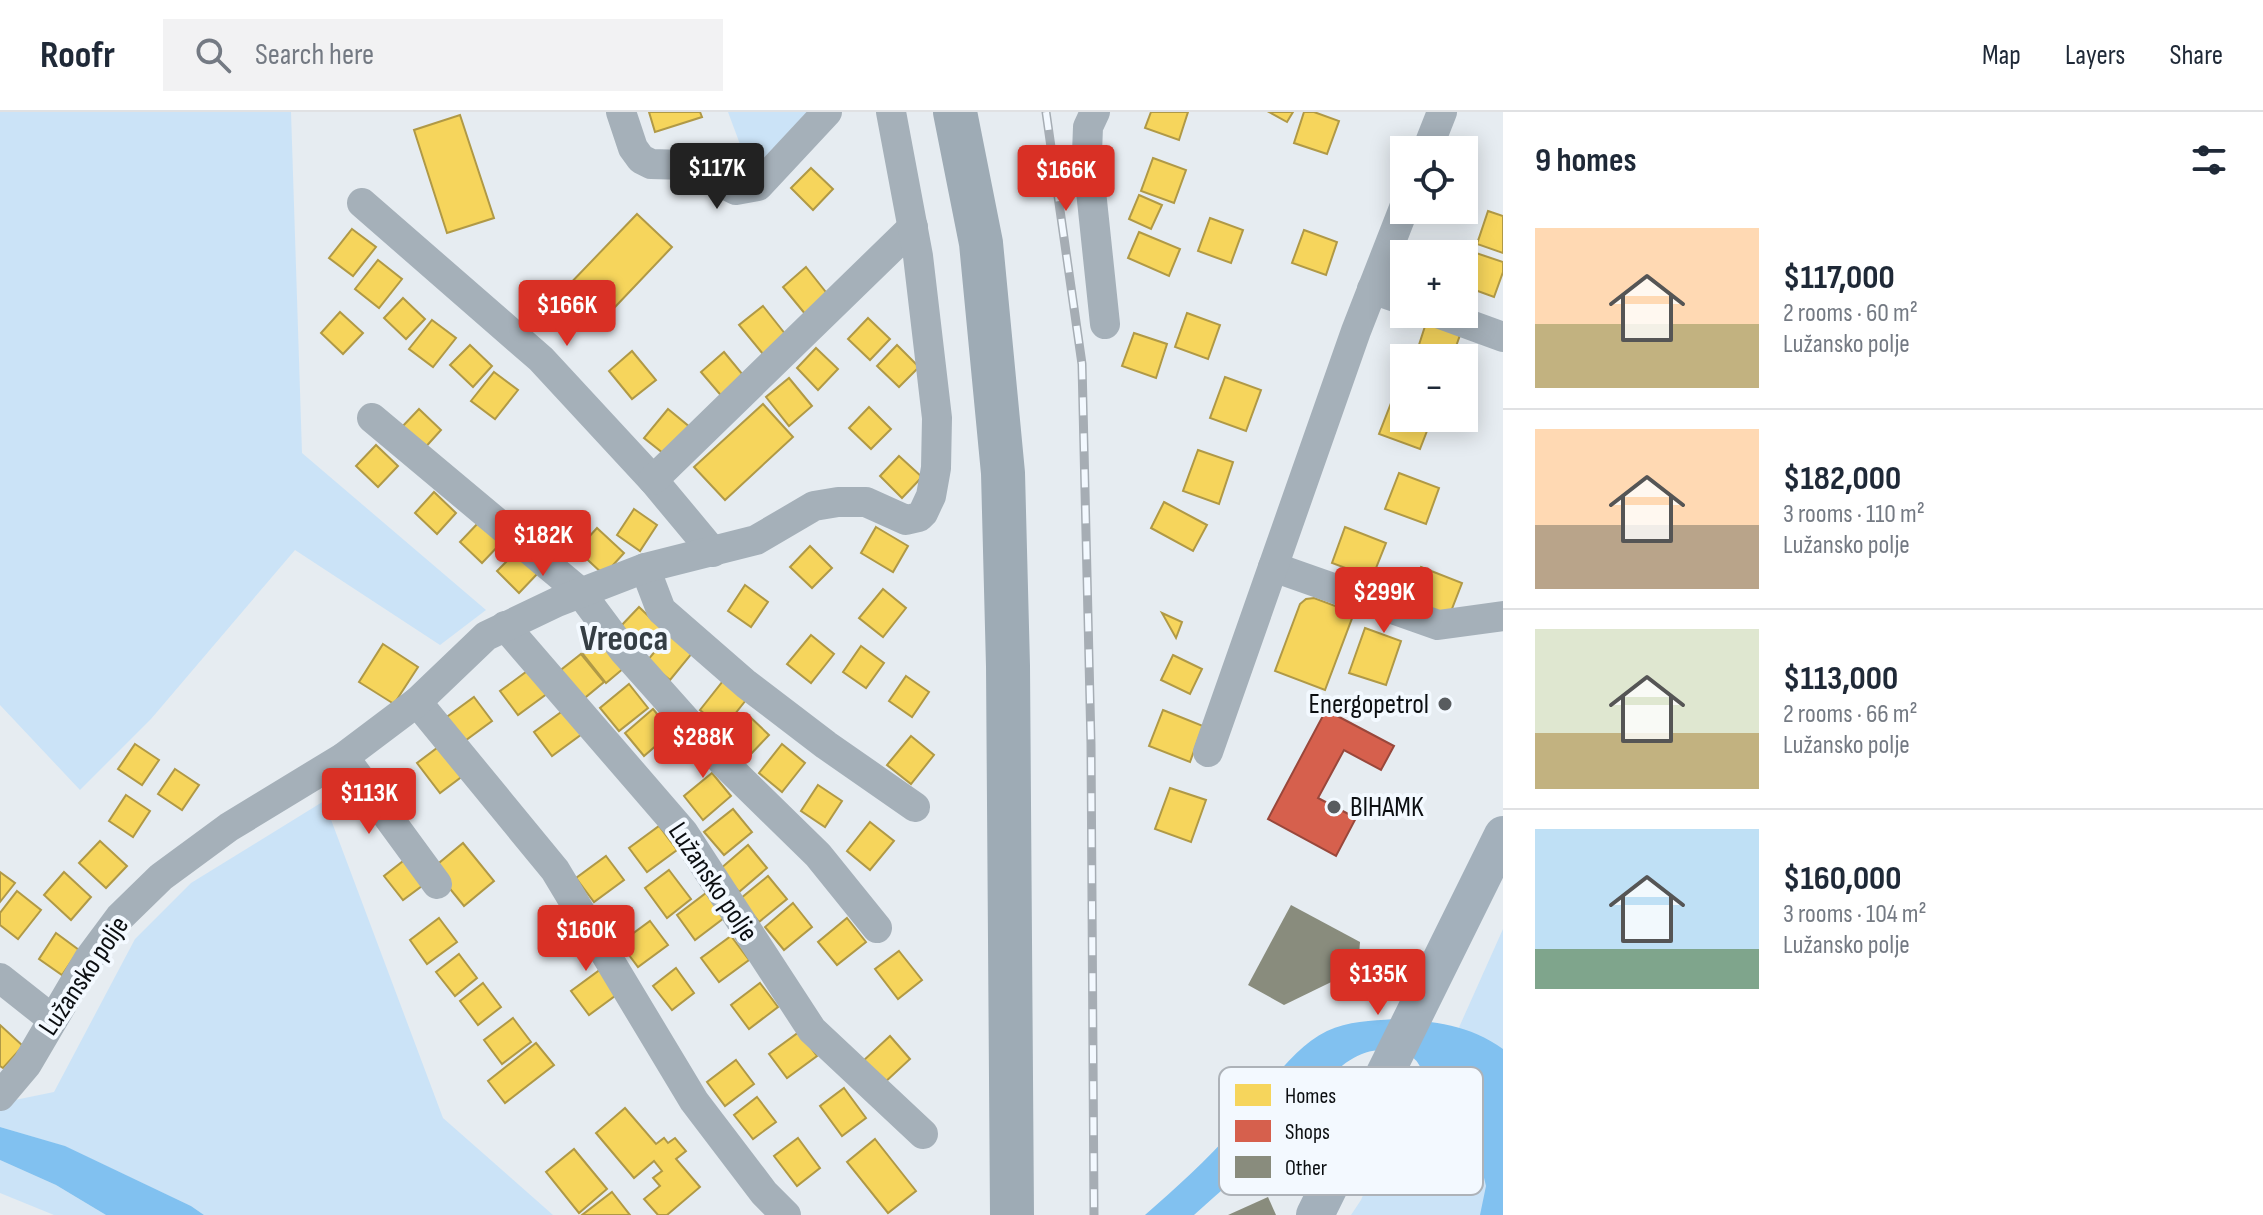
<!DOCTYPE html>
<html lang="en">
<head>
<meta charset="utf-8">
<style>
  :root { --surface:#fff; --page:#f2f2f3; --text:#1f2937; --muted:#747a83; --line:#e0e1e3; --accent:#d93025 }
  body { margin:0; font-family:"Sofia Sans Condensed",sans-serif; background:var(--page); color:var(--text); height:100vh; display:flex; flex-direction:column; font-size:30px; white-space:nowrap }
  * { box-sizing:border-box; margin:0 }
  p { font-size:26px; color:var(--muted) }
  .icon { flex:none; width:44px; height:44px; fill:none; stroke:currentColor; stroke-width:2; stroke-linecap:round; stroke-linejoin:round }
  .map { position:relative; flex:1; overflow:hidden }
  .side { display:flex; flex-direction:column; background:var(--surface); width:760px }
  .side>* { flex:none }
  .buttons { position:absolute; left:1390px; top:24px; display:grid; gap:16px }
  .buttons a { display:grid; place-items:center; width:88px; height:88px; border-radius:0px; background:var(--surface); box-shadow:0 4px 20px #0003; font-size:40px }
  .price { position:absolute; translate:-50% -68px; padding:0 18px; border-radius:8px; background:var(--accent); color:#fff; font-size:26px; line-height:52px; filter:drop-shadow(0 2px 4px #0008) }
  .price::after { content:''; position:absolute; left:50%; top:48px; width:24px; height:18px; margin-left:-12px; background:inherit; clip-path:polygon(0 0,100% 0,50% 100%) }
  .price.active { background:#222; color:#fff }
  ul { padding:0; list-style:none }
  li { display:flex; align-items:center; gap:24px; height:200px; padding:0 32px }
  li+li { border-top:2px solid var(--line) }
  li span { display:grid; place-items:center; flex:none; width:224px; height:160px; border-radius:0px; color:#555 }
  li>.icon { margin-inline-start:auto }
  span .icon { width:96px; height:96px; fill:#fffc; stroke-width:1 }
  li b { font-size:34px }
  h2 { display:flex; justify-content:space-between; align-items:center; height:96px; padding:0 32px; font-size:34px }
  header { display:flex; align-items:center; gap:48px; box-sizing:border-box; height:112px; padding:0 40px; background:var(--surface); border-bottom:2px solid var(--line) }
  header strong { font-size:38px }
  nav { display:flex; gap:44px; margin-inline-start:auto; font-size:28px }
  .search { width:560px; height:72px; background:var(--page); display:flex; align-items:center; gap:20px; box-sizing:border-box; padding:0 28px; border-radius:0px; color:var(--muted); font-size:30px }
  main { display:flex; flex:1; min-height:0 }
  .map>svg:first-child { display:block }
  .green { fill:#cbe3f7 }
  .water { fill:#81c1f0 }
  .homes { fill:#f6d55c; stroke:#b09946; stroke-width:2 }
  .shops { fill:#d6604d; stroke:#99473b; stroke-width:2 }
  .building { fill:#898c7d }
  .lines { fill:none; stroke-linecap:round; stroke-linejoin:round }
  .minor { stroke:#a5b0b9; stroke-width:30 }
  .major { stroke:#a3b0bb; stroke-width:38 }
  .highway { stroke:#9eabb5; stroke-width:44 }
  .rail-casing { stroke:#a6adb4; stroke-width:9 }
  .rail { stroke:#f3f9ff; stroke-width:6; stroke-dasharray:18; stroke-linecap:butt }
  .poi-dot { fill:#585c5f; stroke:#f3f9ff; stroke-width:3 }
  .labels { text-anchor:middle; dominant-baseline:central; stroke-width:8; stroke-linejoin:round; paint-order:stroke }
  .poi-label { font-size:28px; fill:#0b0e11; stroke:#f3f9ff; text-anchor:end }
  .street-label { font-size:28px; fill:#0b0e11; stroke:#f3f9ff }
  .district-label { font-size:36px; font-weight:bold; fill:#353e44; stroke:#f3f9ff }
  .key { fill:#f3f9ff; stroke:#adb2b8; stroke-width:2 }
  .key-label { font-size:22px; fill:#0b0e11 }
</style>
</head>
<body>
<header>
<strong>Roofr</strong>
<div class="search"><svg class="icon" aria-label="search" viewBox="0 0 24 24"><circle cx="10" cy="10" r="6"/><path d="M15 15l6 6"/></svg>Search here</div>
<nav><a>Map</a><a>Layers</a><a>Share</a></nav>
</header>
<main>
<div class="map">
<svg width="1503" height="1103" viewBox="0 0 1503 1103">
  <rect width="100%" height="100%" fill="#e6ecf1"/>
  <!-- green -->
  <g class="green">
    <polygon points="0,0 291,0 302,341 486,498 440,533 295,438 151,607 80,678 0,593"/>
    <polygon points="728,0 807,0 761,49 741,35"/>
    <polygon points="324,689 443,1006 553,1103 204,1103 191,1094 64,1034 0,1015 0,991 54,980 135,827 191,771"/>
    <polygon points="1503,817 1503,1103 1351,1103 1361,1088 1396,1005 1408,1016 1427,987"/>
    <polygon points="0,1048 56,1073 106,1103 54,1103 0,1081"/>
  </g>
  <!-- water -->
  <g class="water">
    <path d="M 1394,907 C 1434,909 1470,913 1503,937 L 1503,1103 L 1480,1103 L 1486,1074 L 1469,1003 L 1443,972 L 1426,968 C 1418,948 1415,942 1393,939 C 1338,929 1310,998 1277,1029 C 1250,1055 1221,1078 1194,1103 L 1145,1103 C 1176,1076 1207,1048 1234,1017 C 1262,985 1288,938 1327,919 C 1348,909 1371,909 1394,907 Z"/>
    <polygon points="0,1015 65,1034 191,1094 204,1103 106,1103 56,1073 0,1048"/>
  </g>
  <!-- homes -->
  <g class="homes">
    <polygon points="649,0 700,0 702,5 655,20"/>
    <polygon points="1151,0 1188,0 1179,28 1145,16"/>
    <polygon points="1269,0 1293,0 1287,10"/>
    <polygon points="1304,0 1314,0 1339,9 1327,42 1294,31"/>
    <polygon points="460,3 494,106 447,121 414,18"/>
    <polygon points="1153,46 1186,58 1174,91 1141,79"/>
    <polygon points="811,56 833,77 813,98 791,76"/>
    <polygon points="1139,83 1162,93 1151,117 1129,107"/>
    <polygon points="1488,99 1503,104 1503,141 1477,132"/>
    <polygon points="637,102 672,135 597,214 563,179"/>
    <polygon points="1210,106 1243,118 1231,151 1198,139"/>
    <polygon points="352,117 376,135 353,164 329,146"/>
    <polygon points="1304,118 1337,130 1326,163 1292,151"/>
    <polygon points="1139,120 1180,137 1169,164 1128,146"/>
    <polygon points="1427,134 1451,142 1424,142"/>
    <polygon points="1473,140 1503,150 1503,160 1494,185 1464,174 1464,165"/>
    <polygon points="378,148 402,167 379,196 355,177"/>
    <polygon points="806,155 829,184 806,203 783,175"/>
    <polygon points="403,186 425,207 406,227 384,206"/>
    <polygon points="763,194 786,223 763,242 739,213"/>
    <polygon points="340,200 363,221 343,242 321,221"/>
    <polygon points="1187,201 1220,213 1208,247 1175,235"/>
    <polygon points="868,206 890,227 870,248 848,227"/>
    <polygon points="432,208 456,226 433,255 409,237"/>
    <polygon points="1427,208 1461,220 1452,246 1428,246 1416,242"/>
    <polygon points="1134,221 1167,232 1156,266 1122,254"/>
    <polygon points="470,233 492,254 473,275 450,253"/>
    <polygon points="897,233 919,255 899,275 877,254"/>
    <polygon points="816,236 838,257 818,278 797,256"/>
    <polygon points="632,239 656,268 632,287 609,259"/>
    <polygon points="724,240 748,269 725,288 701,260"/>
    <polygon points="494,260 518,278 495,307 471,289"/>
    <polygon points="1225,265 1261,278 1246,319 1210,306"/>
    <polygon points="789,266 812,294 789,314 766,285"/>
    <polygon points="1393,286 1404,290 1404,306 1432,306 1420,337 1379,322"/>
    <polygon points="763,292 793,325 725,388 694,355"/>
    <polygon points="869,295 891,317 871,337 849,316"/>
    <polygon points="419,297 441,318 422,339 400,317"/>
    <polygon points="668,297 691,316 668,345 644,326"/>
    <polygon points="376,333 398,354 378,375 356,354"/>
    <polygon points="1198,338 1233,350 1219,392 1183,379"/>
    <polygon points="899,344 922,365 902,386 880,364"/>
    <polygon points="1399,361 1439,376 1426,412 1385,397"/>
    <polygon points="434,380 456,401 437,422 415,401"/>
    <polygon points="1164,390 1207,413 1193,439 1151,416"/>
    <polygon points="634,397 657,413 640,439 617,423"/>
    <polygon points="480,409 502,430 482,451 460,430"/>
    <polygon points="876,415 908,434 893,460 861,441"/>
    <polygon points="1345,415 1386,431 1372,466 1332,451"/>
    <polygon points="597,416 624,441 604,463 577,438"/>
    <polygon points="810,434 832,456 812,476 790,455"/>
    <polygon points="517,439 539,460 519,481 497,459"/>
    <polygon points="1421,455 1462,471 1448,507 1408,491"/>
    <polygon points="745,473 768,490 751,515 728,499"/>
    <polygon points="883,477 906,496 883,525 859,506"/>
    <polygon points="1314,486 1354,501 1325,578 1275,559 1300,492 1306,487"/>
    <polygon points="639,495 661,516 641,536 619,516"/>
    <polygon points="1162,501 1182,510 1176,526"/>
    <polygon points="1365,516 1401,529 1386,573 1349,561"/>
    <polygon points="670,521 693,540 670,568 647,549"/>
    <polygon points="606,523 630,551 606,571 583,542"/>
    <polygon points="811,523 834,542 811,571 787,552"/>
    <polygon points="383,532 418,555 394,592 359,570"/>
    <polygon points="861,534 884,551 866,576 843,560"/>
    <polygon points="581,542 604,570 581,589 557,561"/>
    <polygon points="1173,543 1202,557 1190,582 1161,568"/>
    <polygon points="530,557 548,581 518,603 500,579"/>
    <polygon points="906,564 929,580 912,605 889,589"/>
    <polygon points="723,569 746,588 723,617 700,598"/>
    <polygon points="629,572 648,596 619,619 600,596"/>
    <polygon points="474,585 492,609 462,631 444,607"/>
    <polygon points="653,597 672,620 644,644 625,621"/>
    <polygon points="564,598 582,622 552,644 534,620"/>
    <polygon points="1163,598 1203,614 1190,650 1149,634"/>
    <polygon points="747,602 769,623 749,644 727,622"/>
    <polygon points="911,624 934,643 911,672 887,653"/>
    <polygon points="135,632 159,648 142,673 118,657"/>
    <polygon points="782,632 805,651 782,680 759,661"/>
    <polygon points="441,633 464,663 440,681 417,651"/>
    <polygon points="175,657 199,673 182,698 158,682"/>
    <polygon points="712,661 731,684 703,708 684,684"/>
    <polygon points="818,673 842,689 825,715 801,699"/>
    <polygon points="1170,676 1206,688 1191,730 1155,717"/>
    <polygon points="126,683 150,699 133,725 109,709"/>
    <polygon points="733,697 752,720 724,743 704,720"/>
    <polygon points="870,710 894,729 870,758 847,739"/>
    <polygon points="659,714 677,738 647,760 629,736"/>
    <polygon points="100,729 127,754 106,776 79,751"/>
    <polygon points="463,731 494,769 464,794 433,756"/>
    <polygon points="748,733 767,756 739,780 720,757"/>
    <polygon points="606,744 624,768 594,790 576,766"/>
    <polygon points="407,746 426,771 403,788 384,764"/>
    <polygon points="669,758 691,787 667,806 645,776"/>
    <polygon points="0,760 15,771 0,790"/>
    <polygon points="64,760 91,785 71,808 44,783"/>
    <polygon points="768,764 787,787 759,810 740,787"/>
    <polygon points="17,779 41,798 18,827 0,813 0,801"/>
    <polygon points="706,781 724,806 695,828 677,803"/>
    <polygon points="793,791 812,815 784,838 765,815"/>
    <polygon points="439,806 457,830 427,852 410,828"/>
    <polygon points="847,806 866,830 837,853 818,830"/>
    <polygon points="650,809 668,833 638,855 620,831"/>
    <polygon points="56,821 79,838 62,863 39,847"/>
    <polygon points="731,824 749,848 719,870 701,846"/>
    <polygon points="899,839 922,868 898,887 875,857"/>
    <polygon points="459,842 477,866 455,884 436,860"/>
    <polygon points="676,856 694,881 672,898 653,874"/>
    <polygon points="601,857 619,881 589,903 571,879"/>
    <polygon points="483,871 501,895 478,913 460,889"/>
    <polygon points="760,871 778,895 749,917 731,893"/>
    <polygon points="513,906 531,930 502,952 484,928"/>
    <polygon points="0,913 23,934 3,956 0,954"/>
    <polygon points="799,920 817,944 787,966 769,942"/>
    <polygon points="890,924 910,947 883,972 863,949"/>
    <polygon points="536,931 554,953 505,991 488,969"/>
    <polygon points="736,948 754,972 725,994 707,970"/>
    <polygon points="844,976 866,1006 842,1024 820,994"/>
    <polygon points="757,985 776,1010 753,1027 734,1003"/>
    <polygon points="625,996 656,1032 664,1026 668,1031 675,1026 686,1039 676,1047 700,1075 667,1103 658,1103 644,1087 660,1074 653,1066 662,1059 654,1049 634,1066 596,1021"/>
    <polygon points="798,1026 820,1056 797,1074 774,1044"/>
    <polygon points="875,1027 916,1079 888,1101 847,1050"/>
    <polygon points="574,1037 607,1077 579,1101 546,1060"/>
    <polygon points="612,1080 630,1103 582,1103"/>
  </g>
  <!-- shops -->
  <polygon class="shops" points="1326,598 1394,634 1381,658 1344,638 1318,686 1356,706 1336,744 1268,707"/>
  <!-- building -->
  <g class="building">
    <polygon points="1291,793 1360,830 1358,857 1284,893 1248,873"/>
    <polygon points="1268,1085 1276,1103 1228,1103"/>
  </g>
  <g class="lines">
    <!-- minor -->
    <g class="minor">
      <polyline points="621,0 633,36 641,47 651,52 686,53 736,78 758,74 827,0"/>
      <polyline points="1095,0 1088,15 1087,41 1105,212"/>
      <polyline points="1427,38 1442,0"/>
      <polyline points="362,91 541,247 653,368 713,440"/>
      <polyline points="1372,177 1404,188"/>
      <polyline points="1440,202 1503,225"/>
      <polyline points="372,306 580,480 624,539 723,650 818,743 877,816"/>
      <polyline points="653,368 913,115"/>
      <polyline points="1273,455 1438,513 1503,504"/>
      <polyline points="645,456 661,498 746,572 826,633 915,695"/>
      <polyline points="505,514 683,720 812,918 923,1022"/>
      <polyline points="417,590 555,758 694,989 764,1081 786,1103"/>
      <polyline points="1208,640 1356,219 1404,96"/>
      <polyline points="344,645 437,772"/>
      <polyline points="0,866 52,907"/>
      <polyline points="0,984 27,952 88,848 120,805 161,765 229,715 344,645 417,590 486,524 557,490 645,456 756,428 814,394 838,390 866,390 906,408 919,405 923,401 931,384 936,356 937,306 918,144 891,0"/>
    </g>
    <!-- major -->
    <polyline class="major" points="1315,1103 1503,723"/>
    <!-- highway -->
    <polyline class="highway" points="955,0 981,131 1003,361 1008,554 1012,1103"/>
    <defs>
      <polyline id="rail" points="1046,0 1082,252 1091,632 1094,1103"/>
    </defs>
    <!-- rail casing -->
    <use href="#rail" class="rail-casing"/>
    <!-- rail -->
    <use href="#rail" class="rail"/>
  </g>
  <!-- markers -->
  <g class="poi-dot">
    <circle cx="1445" cy="592" r="8"/>
    <circle cx="1334" cy="695" r="8"/>
  </g>
  <g class="labels">
    <!-- poi labels -->
    <g class="poi-label">
      <text x="1429" y="592">Energopetrol</text>
      <text x="1350" y="695" text-anchor="start">BIHAMK</text>
    </g>
    <!-- street labels -->
    <g class="street-label">
      <text transform="translate(713 770) rotate(56)">Lužansko polje</text>
      <text transform="translate(84 864) rotate(-56)">Lužansko polje</text>
    </g>
    <!-- district labels -->
    <g class="district-label">
      <text x="624" y="527">Vreoca</text>
    </g>
  </g>
  <!-- legend -->
  <rect x="1219" y="955" width="264" height="128" rx="12" class="key"/>
  <rect x="1235" y="972" width="36" height="22" fill="#f6d55c"/>
  <rect x="1235" y="1008" width="36" height="22" fill="#d6604d"/>
  <rect x="1235" y="1044" width="36" height="22" fill="#898c7d"/>
  <g class="key-label">
    <text x="1285" y="991">Homes</text>
    <text x="1285" y="1027">Shops</text>
    <text x="1285" y="1063">Other</text>
  </g>
</svg>
<div class="buttons">
<a><svg class="icon" aria-label="locate" viewBox="0 0 24 24"><circle cx="12" cy="12" r="6"/><path d="M12 2v4M12 18v4M2 12h4M18 12h4"/></svg></a>
<a>+</a>
<a>−</a>
</div>
<b class="price active" style="left:717px;top:99px">$117K</b>
<b class="price" style="left:1066px;top:101px">$166K</b>
<b class="price" style="left:567px;top:236px">$166K</b>
<b class="price" style="left:543px;top:466px">$182K</b>
<b class="price" style="left:1384px;top:523px">$299K</b>
<b class="price" style="left:703px;top:668px">$288K</b>
<b class="price" style="left:369px;top:724px">$113K</b>
<b class="price" style="left:586px;top:861px">$160K</b>
<b class="price" style="left:1378px;top:905px">$135K</b>
</div>
<section class="side">
<h2>9 homes<svg class="icon" aria-label="filters" viewBox="0 0 24 24"><path d="M4 7h16M4 17h16"/><circle cx="9" cy="7" r="2"/><circle cx="15" cy="17" r="2"/></svg></h2>
<ul>
<li><span style="background:linear-gradient(#ffd9b3 60%,#c2b280 0)"><svg class="icon" aria-label="home" viewBox="0 0 24 24"><path d="M3 11l9-7 9 7M6 9v11h12V9"/></svg></span><div><b>$117,000</b><p>2 rooms · 60 m²</p><p>Lužansko polje</p></div></li>
<li><span style="background:linear-gradient(#ffd9b3 60%,#b9a48a 0)"><svg class="icon" aria-label="home" viewBox="0 0 24 24"><path d="M3 11l9-7 9 7M6 9v11h12V9"/></svg></span><div><b>$182,000</b><p>3 rooms · 110 m²</p><p>Lužansko polje</p></div></li>
<li><span style="background:linear-gradient(#dfe7d0 65%,#c2b280 0)"><svg class="icon" aria-label="home" viewBox="0 0 24 24"><path d="M3 11l9-7 9 7M6 9v11h12V9"/></svg></span><div><b>$113,000</b><p>2 rooms · 66 m²</p><p>Lužansko polje</p></div></li>
<li><span style="background:linear-gradient(#bfe0f5 75%,#7fa58c 0)"><svg class="icon" aria-label="home" viewBox="0 0 24 24"><path d="M3 11l9-7 9 7M6 9v11h12V9"/></svg></span><div><b>$160,000</b><p>3 rooms · 104 m²</p><p>Lužansko polje</p></div></li>
</ul>
</section>
</main>
</body>
</html>
